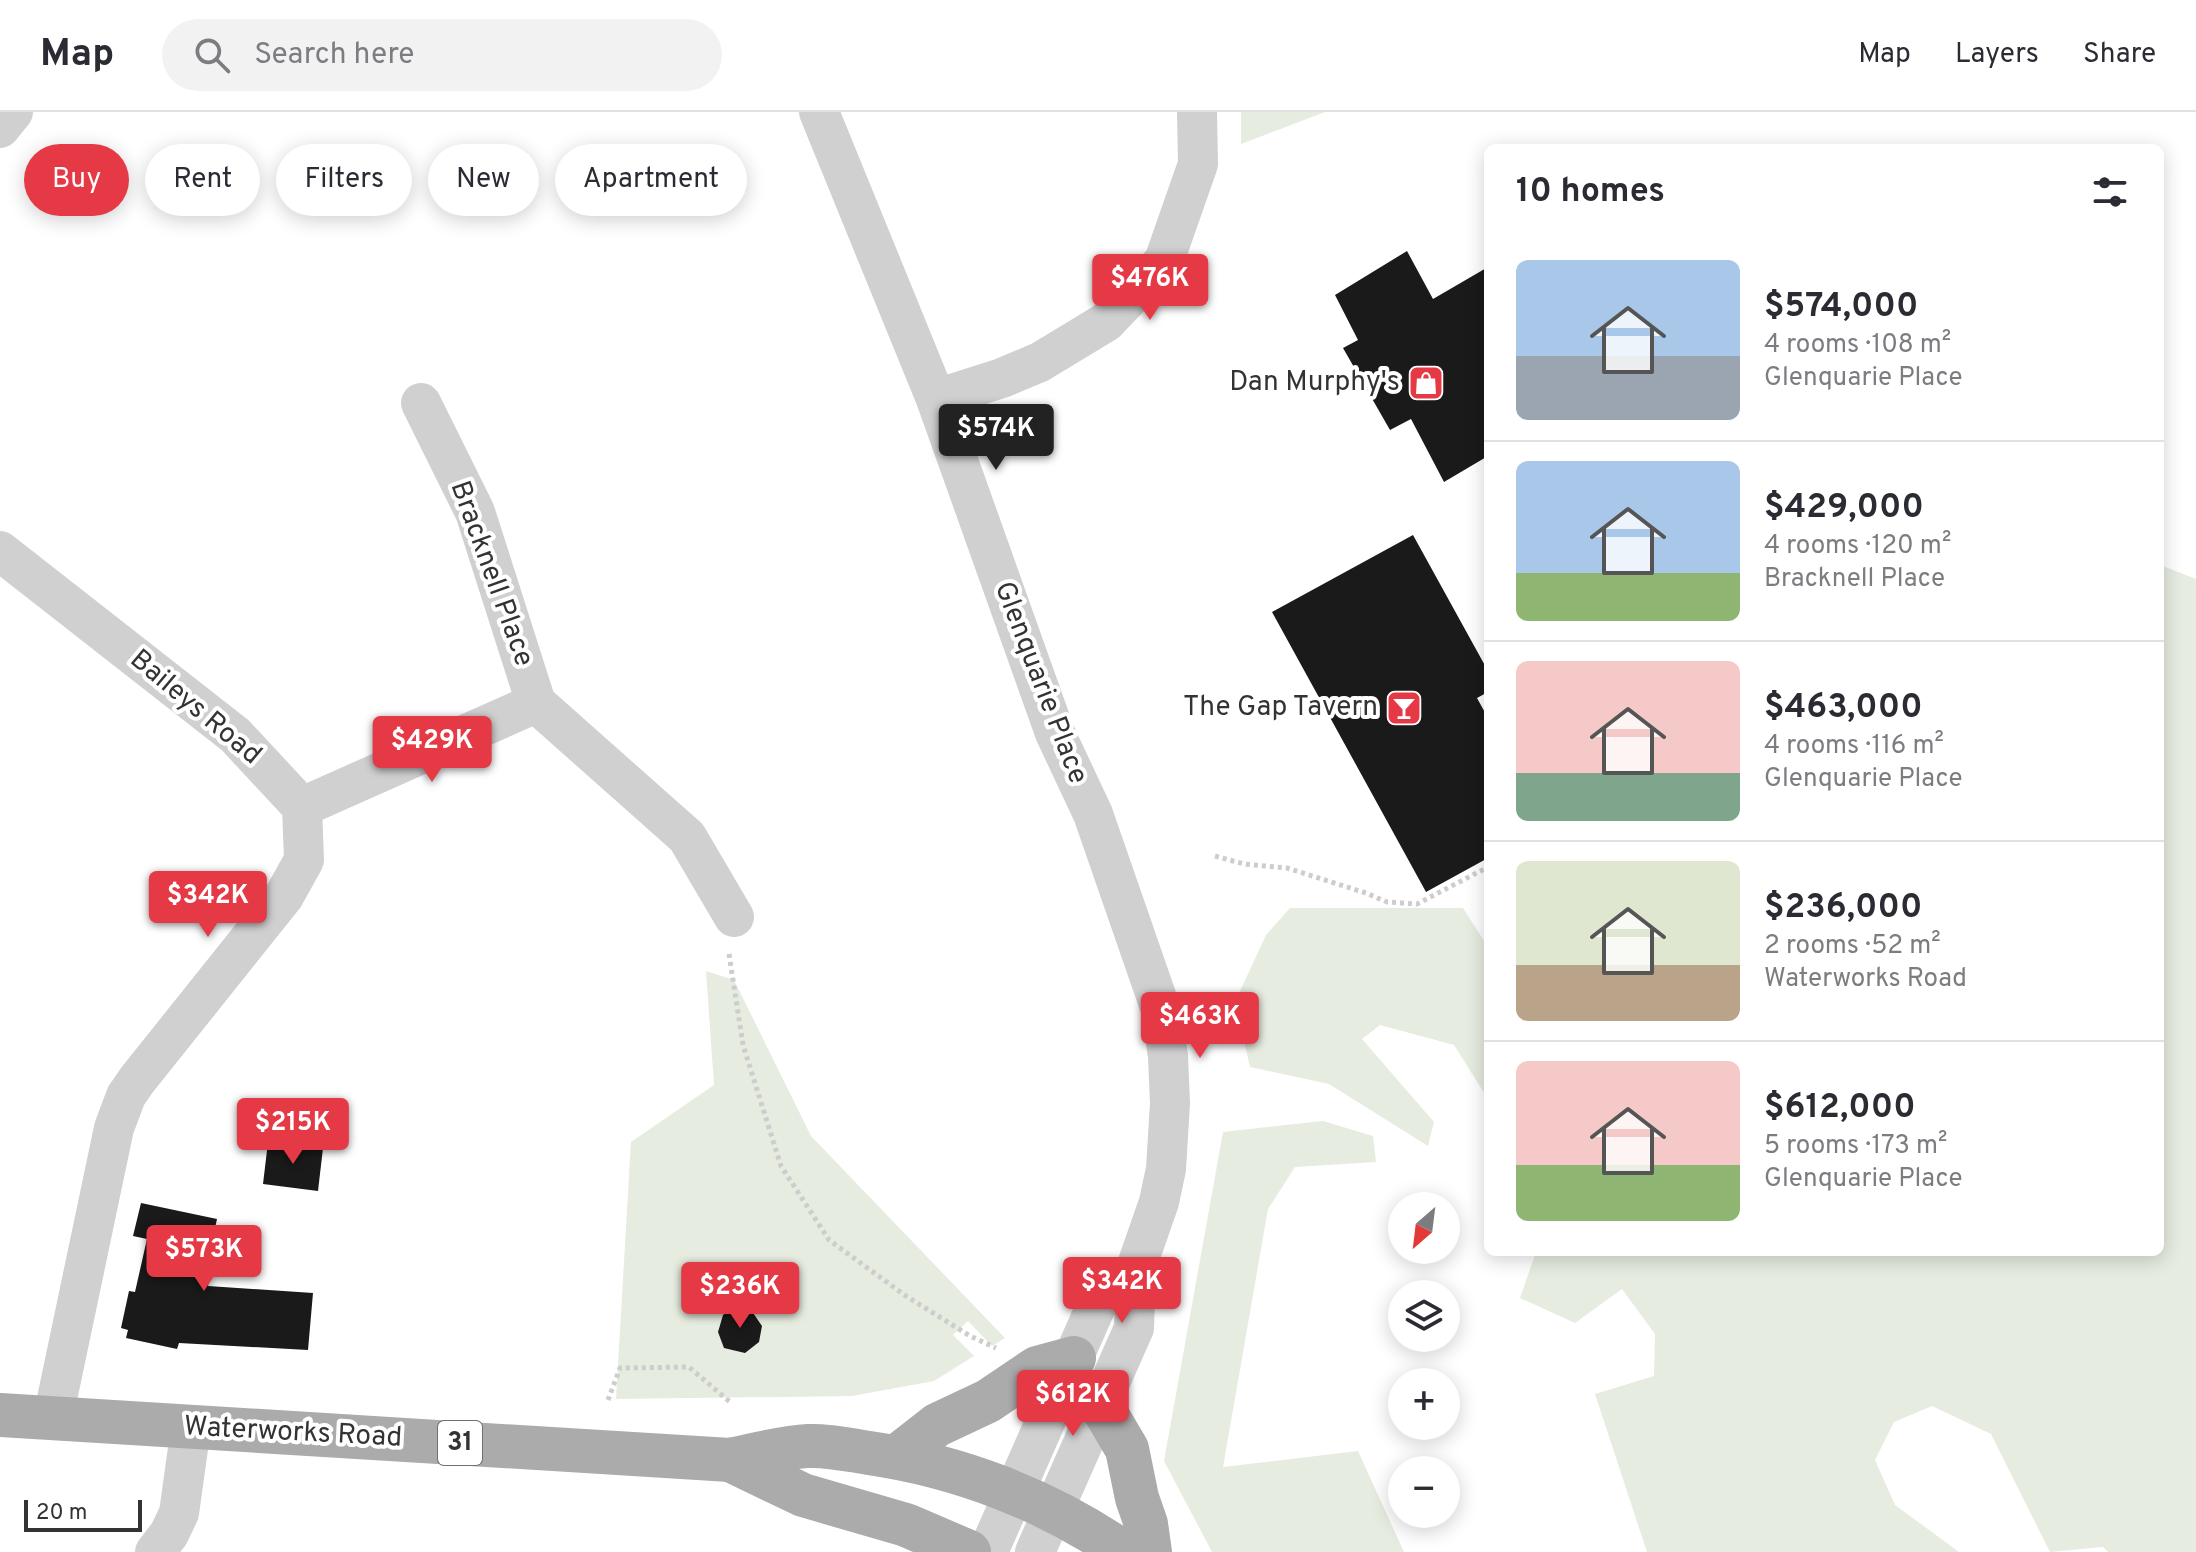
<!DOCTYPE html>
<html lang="en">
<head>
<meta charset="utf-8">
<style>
  :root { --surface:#fff; --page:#f2f2f3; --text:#2b2b33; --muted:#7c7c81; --line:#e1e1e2; --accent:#e63946 }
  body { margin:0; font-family:Overpass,sans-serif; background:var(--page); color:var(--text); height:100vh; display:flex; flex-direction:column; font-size:30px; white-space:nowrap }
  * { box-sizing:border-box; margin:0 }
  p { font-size:26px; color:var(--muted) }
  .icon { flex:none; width:44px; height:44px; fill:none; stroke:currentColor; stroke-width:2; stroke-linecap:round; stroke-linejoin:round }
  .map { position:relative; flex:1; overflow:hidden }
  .side { position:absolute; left:1484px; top:32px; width:680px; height:1112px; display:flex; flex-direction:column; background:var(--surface); border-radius:12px; box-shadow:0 4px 20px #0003 }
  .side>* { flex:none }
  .guide { position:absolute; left:24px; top:32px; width:760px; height:72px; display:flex; gap:16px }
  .needle { width:52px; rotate:208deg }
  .tools { position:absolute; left:1388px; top:1080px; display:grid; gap:16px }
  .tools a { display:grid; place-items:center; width:72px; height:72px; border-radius:50%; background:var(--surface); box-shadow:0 4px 20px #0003; font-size:40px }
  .scale { position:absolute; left:24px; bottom:20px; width:118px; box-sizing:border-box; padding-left:8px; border:4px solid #333; border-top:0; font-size:22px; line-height:28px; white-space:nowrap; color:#333; -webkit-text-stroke:6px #fff; paint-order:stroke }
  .price { position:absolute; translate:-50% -68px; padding:0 18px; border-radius:8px; background:var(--accent); color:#fff; font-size:26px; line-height:52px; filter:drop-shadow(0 2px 4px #0008) }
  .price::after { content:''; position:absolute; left:50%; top:48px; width:24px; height:18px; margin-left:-12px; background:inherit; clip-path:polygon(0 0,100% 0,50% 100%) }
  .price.selected { background:#222; color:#fff }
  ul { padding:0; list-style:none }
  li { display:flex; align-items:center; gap:24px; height:200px; padding:0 32px }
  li+li { border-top:2px solid var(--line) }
  li span { display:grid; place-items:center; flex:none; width:224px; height:160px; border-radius:12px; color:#555 }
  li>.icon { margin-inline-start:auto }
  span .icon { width:96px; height:96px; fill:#fffc; stroke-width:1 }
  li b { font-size:34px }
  h2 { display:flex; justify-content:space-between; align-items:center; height:96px; padding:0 32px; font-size:34px }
  .pill { padding:0 28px; border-radius:36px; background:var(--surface); box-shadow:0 4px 20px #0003; font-size:28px; line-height:72px }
  .pill.selected { background:var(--accent); color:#fff }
  header { display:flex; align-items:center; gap:48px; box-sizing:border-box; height:112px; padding:0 40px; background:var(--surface); border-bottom:2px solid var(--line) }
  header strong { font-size:38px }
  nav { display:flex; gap:44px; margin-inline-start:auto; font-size:28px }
  .search { width:560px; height:72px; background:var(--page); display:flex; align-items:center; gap:20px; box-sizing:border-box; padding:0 28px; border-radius:44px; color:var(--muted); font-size:30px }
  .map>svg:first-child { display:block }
  .green { fill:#e6ecdf }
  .building { fill:#1a1a1a }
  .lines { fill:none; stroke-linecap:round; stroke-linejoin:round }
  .path { stroke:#cdcdcd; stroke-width:5; stroke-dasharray:4 4; stroke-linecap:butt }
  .street { stroke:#d0d0d0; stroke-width:40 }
  .primary { stroke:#ababab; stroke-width:44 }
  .labels { text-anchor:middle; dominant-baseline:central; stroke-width:8; stroke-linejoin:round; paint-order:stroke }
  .shield { fill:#fff; stroke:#707070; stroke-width:2 }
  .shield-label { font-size:26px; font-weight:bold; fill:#333 }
  .poi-label { font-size:28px; fill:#333; stroke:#fff; text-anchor:end }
  .street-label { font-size:28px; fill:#333; stroke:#fff }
</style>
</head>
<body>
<header>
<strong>Map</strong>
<div class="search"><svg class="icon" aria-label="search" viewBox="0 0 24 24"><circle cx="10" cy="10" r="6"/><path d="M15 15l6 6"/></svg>Search here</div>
<nav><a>Map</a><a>Layers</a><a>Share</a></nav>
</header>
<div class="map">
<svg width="2196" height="1440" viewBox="0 0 2196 1440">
  <rect width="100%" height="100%" fill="#fff"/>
  <!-- green -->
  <g class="green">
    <polygon points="1241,0 1325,0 1241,32"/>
    <polygon points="2160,453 2196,467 2196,1440 2108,1440 2103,1435 2050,1440 1991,1322 1932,1294 1894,1310 1875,1348 1895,1393 1959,1440 1647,1440 1595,1282 1654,1264 1655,1222 1622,1177 1575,1211 1520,1186 1536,1140 2160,1140"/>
    <polygon points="1290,796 1463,796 1488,835 1488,987 1454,933 1380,913 1362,927 1434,1010 1428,1034 1329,972 1250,955 1235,890 1266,823"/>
    <polygon points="706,859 734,868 811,1024 1005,1226 992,1234 968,1209 953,1223 974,1244 934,1269 852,1284 616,1287 631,1030 714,973"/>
    <polygon points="1323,1009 1373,1024 1376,1050 1295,1055 1268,1097 1223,1355 1358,1339 1404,1440 1212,1440 1164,1349 1223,1020"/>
  </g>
  <!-- building -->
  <g class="building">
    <polygon points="1407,139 1433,187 1488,155 1488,344 1444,370 1411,307 1390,318 1343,236 1358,228 1335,183"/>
    <polygon points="1413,423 1488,559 1488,580 1477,586 1488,606 1488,746 1426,780 1272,500"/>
    <polygon points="268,1030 323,1036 318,1079 263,1072"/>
    <polygon points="141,1091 217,1107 207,1154 211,1156 208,1174 313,1181 308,1238 179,1231 177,1237 126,1226 128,1218 121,1216 129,1179 135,1180 147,1127 133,1124"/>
    <polygon points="737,1194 751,1198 762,1214 759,1230 745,1241 724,1236 718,1220 723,1203"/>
  </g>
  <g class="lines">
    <!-- path -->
    <g class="path">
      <polyline points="1215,744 1244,752 1287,756 1366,781 1387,790 1417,792 1488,755"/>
      <polyline points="729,842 743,933 781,1054 829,1128 906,1184 970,1224 996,1236"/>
      <polyline points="608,1288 620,1256 689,1255 730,1290"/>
    </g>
    <!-- street -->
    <g class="street">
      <polyline points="819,0 936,287 1055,621 1093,702 1161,898 1168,944 1170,991 1166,1057 1159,1090 1136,1156 1134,1216 1035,1440"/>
      <polyline points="0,16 13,0"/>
      <polyline points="936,287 1002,266 1040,250 1106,210 1164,149 1198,52 1197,0"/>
      <polyline points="421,291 475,400 536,591 687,725 734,805"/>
      <polyline points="0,439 235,623 302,695 304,748 284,784 137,968 126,984 114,1016 53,1306"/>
      <polyline points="302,695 536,591"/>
      <polyline points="155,1440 169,1422 179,1401 191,1315"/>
      <polyline points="988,1440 1097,1192 1136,1156"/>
    </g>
    <!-- primary -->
    <g class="primary">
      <polyline points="1101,1293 1127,1337 1137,1386 1146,1412 1150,1440"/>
      <path d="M 0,1303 L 730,1348 C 755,1343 783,1335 808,1334 C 828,1333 850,1338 869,1341 C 959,1354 1048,1388 1123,1440"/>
      <polyline points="896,1345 937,1313 988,1289 1037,1256 1074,1246"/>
      <polyline points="730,1348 803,1383 906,1413 969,1440"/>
    </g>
  </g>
  <!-- icons -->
  <defs>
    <symbol id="shop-square" viewBox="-11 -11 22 22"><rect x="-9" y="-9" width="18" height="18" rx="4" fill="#e63946" stroke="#fff"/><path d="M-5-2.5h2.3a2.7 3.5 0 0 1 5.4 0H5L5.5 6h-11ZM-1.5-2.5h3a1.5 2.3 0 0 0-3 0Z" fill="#fff"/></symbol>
    <symbol id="bar-square" viewBox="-11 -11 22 22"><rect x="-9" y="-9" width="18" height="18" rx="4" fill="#e63946" stroke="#fff"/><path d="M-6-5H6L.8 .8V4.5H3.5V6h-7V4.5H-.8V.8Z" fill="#fff"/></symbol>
  </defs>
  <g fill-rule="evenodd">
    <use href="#shop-square" x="1406" y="251" width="40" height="40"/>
    <use href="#bar-square" x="1384" y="576" width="40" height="40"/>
  </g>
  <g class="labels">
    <!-- shield labels -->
    <rect class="shield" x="438" y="1309" width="44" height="44" rx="6"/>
    <g class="shield-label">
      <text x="460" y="1331">31</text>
    </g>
    <!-- poi labels -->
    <g class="poi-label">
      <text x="1400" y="271">Dan Murphy's</text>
      <text x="1378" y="596">The Gap Tavern</text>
    </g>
    <!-- street labels -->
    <g class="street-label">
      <text transform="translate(491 462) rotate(70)">Bracknell Place</text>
      <text transform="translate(1040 571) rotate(69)">Glenquarie Place</text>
      <text transform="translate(195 596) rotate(40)">Baileys Road</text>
      <text transform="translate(293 1321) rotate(3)">Waterworks Road</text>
    </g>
  </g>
</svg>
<div class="tools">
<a><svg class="needle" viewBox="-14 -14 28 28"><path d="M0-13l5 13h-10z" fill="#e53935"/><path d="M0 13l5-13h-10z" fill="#7c7c81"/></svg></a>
<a><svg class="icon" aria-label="layers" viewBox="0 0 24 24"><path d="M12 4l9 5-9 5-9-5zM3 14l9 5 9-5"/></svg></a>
<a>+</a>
<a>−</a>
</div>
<div class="scale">20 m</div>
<b class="price" style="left:1150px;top:210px">$476K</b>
<b class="price selected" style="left:996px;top:360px">$574K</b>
<b class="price" style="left:432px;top:672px">$429K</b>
<b class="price" style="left:208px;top:827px">$342K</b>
<b class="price" style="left:1200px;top:948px">$463K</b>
<b class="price" style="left:293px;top:1054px">$215K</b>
<b class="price" style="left:204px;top:1181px">$573K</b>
<b class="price" style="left:1122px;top:1213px">$342K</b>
<b class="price" style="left:740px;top:1218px">$236K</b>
<b class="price" style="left:1073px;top:1326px">$612K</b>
<div class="guide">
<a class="pill selected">Buy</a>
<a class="pill">Rent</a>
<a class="pill">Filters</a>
<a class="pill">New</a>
<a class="pill">Apartment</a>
</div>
<section class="side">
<h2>10 homes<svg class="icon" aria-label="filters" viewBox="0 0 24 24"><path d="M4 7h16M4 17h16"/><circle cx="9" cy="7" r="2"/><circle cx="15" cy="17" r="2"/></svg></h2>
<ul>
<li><span style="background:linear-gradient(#a9c7e8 60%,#9aa5b1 0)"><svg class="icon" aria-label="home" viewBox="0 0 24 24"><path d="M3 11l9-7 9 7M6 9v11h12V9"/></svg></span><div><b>$574,000</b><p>4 rooms · 108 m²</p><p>Glenquarie Place</p></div></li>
<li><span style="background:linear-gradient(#a9c7e8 70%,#8fb573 0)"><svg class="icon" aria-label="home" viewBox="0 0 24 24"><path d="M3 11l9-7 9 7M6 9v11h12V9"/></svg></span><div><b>$429,000</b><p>4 rooms · 120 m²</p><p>Bracknell Place</p></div></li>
<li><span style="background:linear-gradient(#f6c9c9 70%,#7fa58c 0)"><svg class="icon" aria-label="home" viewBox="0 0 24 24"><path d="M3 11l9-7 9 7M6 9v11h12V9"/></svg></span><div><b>$463,000</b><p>4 rooms · 116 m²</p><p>Glenquarie Place</p></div></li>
<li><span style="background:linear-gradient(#dfe7d0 65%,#b9a48a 0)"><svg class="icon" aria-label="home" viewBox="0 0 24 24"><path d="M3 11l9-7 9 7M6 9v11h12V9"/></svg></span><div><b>$236,000</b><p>2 rooms · 52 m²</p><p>Waterworks Road</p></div></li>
<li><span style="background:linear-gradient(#f6c9c9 65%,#8fb573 0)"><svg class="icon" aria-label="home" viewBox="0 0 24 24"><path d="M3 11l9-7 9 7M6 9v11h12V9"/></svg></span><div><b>$612,000</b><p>5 rooms · 173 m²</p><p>Glenquarie Place</p></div></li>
</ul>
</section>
</div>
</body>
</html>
